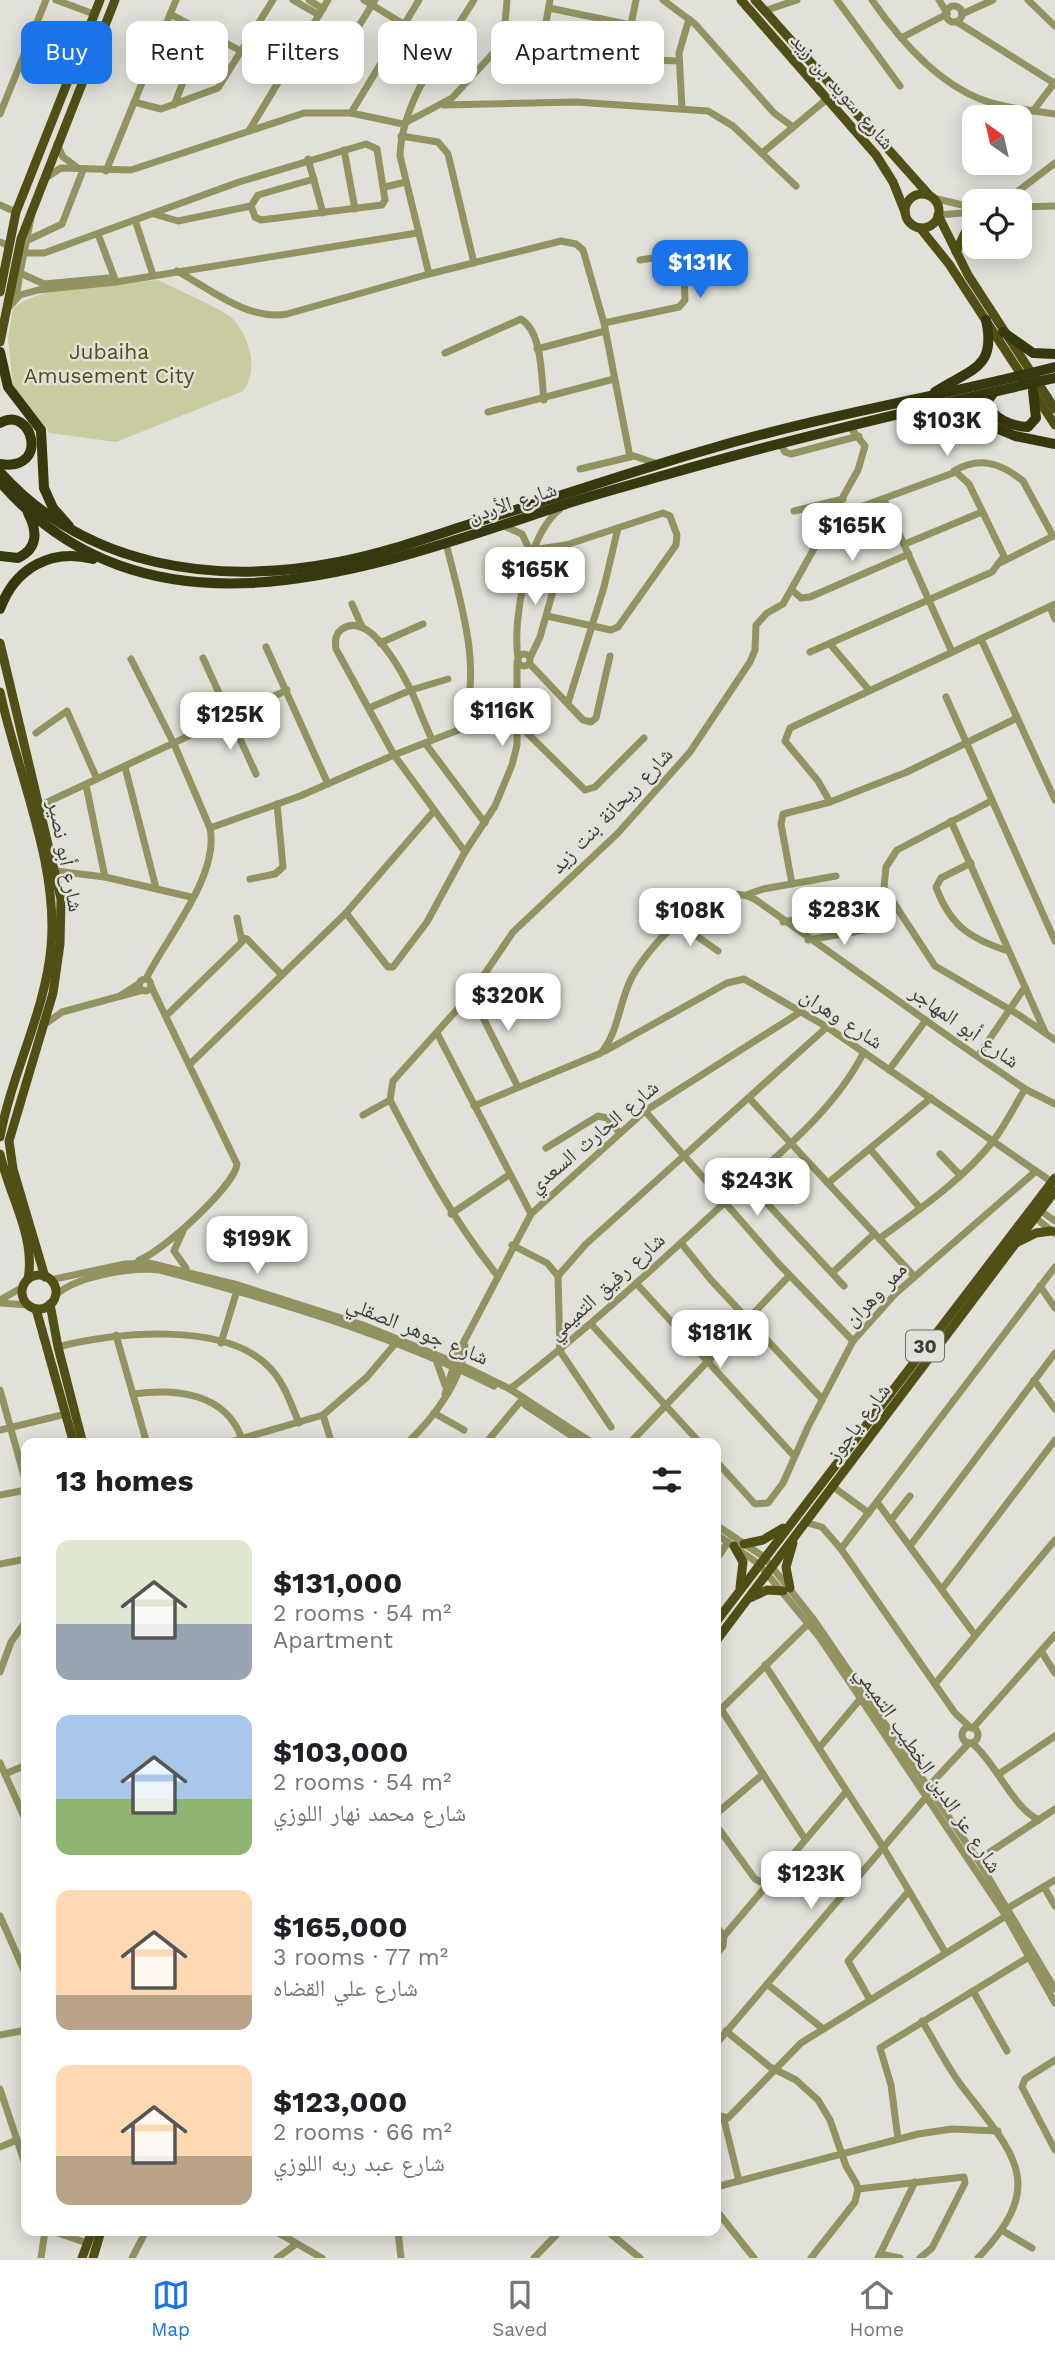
<!DOCTYPE html>
<html lang="en">
<head>
<meta charset="utf-8">
<style>
  :root { --surface:#fff; --page:#f2f2f2; --text:#202124; --muted:#757577; --line:#e0e0e0; --accent:#1a73e8 }
  body { margin:0; font-family:"Work Sans","Noto Naskh Arabic",sans-serif; background:var(--page); color:var(--text); height:100vh; display:flex; flex-direction:column; font-size:26px; white-space:nowrap }
  * { box-sizing:border-box; margin:0 }
  p { font-size:23px; color:var(--muted) }
  .icon { flex:none; width:38px; height:38px; fill:none; stroke:currentColor; stroke-width:2; stroke-linecap:round; stroke-linejoin:round }
  .map { position:relative; flex:1; overflow:hidden }
  .side { position:absolute; left:21px; top:1438px; width:700px; height:798px; display:flex; flex-direction:column; background:var(--surface); border-radius:14px; box-shadow:0 4px 18px #0003 }
  .side>* { flex:none }
  .hud { position:absolute; left:21px; top:21px; width:700px; height:63px; display:flex; gap:14px }
  .needle { width:46px; rotate:326deg }
  .tools { position:absolute; left:962px; top:105px; display:grid; gap:14px }
  .tools a { display:grid; place-items:center; width:70px; height:70px; border-radius:14px; background:var(--surface); box-shadow:0 4px 18px #0003; font-size:35px }
  .price { position:absolute; translate:-50% -60px; padding:0 16px; border-radius:14px; background:#fff; color:#222; font-size:23px; line-height:46px; filter:drop-shadow(0 2px 4px #0008) }
  .price::after { content:''; position:absolute; left:50%; top:42px; width:21px; height:16px; margin-left:-10px; background:inherit; clip-path:polygon(0 0,100% 0,50% 100%) }
  .price.active { background:var(--accent); color:#fff }
  ul { padding:0; list-style:none }
  li { display:flex; align-items:center; gap:21px; height:175px; padding:0 35px }
  li span { display:grid; place-items:center; flex:none; width:196px; height:140px; border-radius:14px; color:#555 }
  li>.icon { margin-inline-start:auto }
  span .icon { width:84px; height:84px; fill:#fffc; stroke-width:1 }
  li b { font-size:30px }
  h2 { display:flex; justify-content:space-between; align-items:center; height:84px; padding:0 35px; font-size:30px }
  .tag { padding:0 24px; border-radius:14px; background:var(--surface); box-shadow:0 4px 18px #0003; font-size:24px; line-height:63px }
  .tag.active { background:var(--accent); color:#fff }
  .menu { display:flex; justify-content:space-around; align-items:center; height:98px; border-top:2px solid var(--line); background:var(--surface); font-size:19px; color:var(--muted) }
  .menu a { display:grid; justify-items:center; gap:4px }
  .menu .active { color:var(--accent) }
  .map>svg:first-child { display:block }
  .green { fill:#c9cba1 }
  .lines { fill:none; stroke-linecap:round; stroke-linejoin:round }
  .minor { stroke:#929361; stroke-width:7 }
  .major { stroke:#505016; stroke-width:9 }
  .highway { stroke:#38380e; stroke-width:10 }
  .labels { text-anchor:middle; dominant-baseline:central; stroke-width:5; stroke-linejoin:round; paint-order:stroke }
  .shield { fill:#e1e1d9; stroke:#6e6e69; stroke-width:2 }
  .shield-label { font-size:19px; font-weight:bold; fill:#3c3d39 }
  .street-label { font-size:21px; fill:#3c3d39; stroke:#e1e1d9 }
  .park-label { font-size:21px; fill:#4e4e19; stroke:#e1e1d9 }
</style>
</head>
<body>
<div class="map">
<svg width="1055" height="2258" viewBox="0 0 1055 2258">
  <rect width="100%" height="100%" fill="#e1e1d9"/>
  <!-- green -->
  <path class="green" d="M 158,280 C 175,289 221,308 233,319 C 250,338 259,370 243,391 L 116,442 L 50,433 L 13,387 L 8,339 L 13,308 C 46,283 117,285 158,280 Z"/>
  <g class="lines">
    <!-- minor -->
    <g class="minor">
      <polyline points="56,0 94,14"/>
      <polyline points="293,0 319,15"/>
      <polyline points="309,0 323,9"/>
      <polyline points="364,0 405,25"/>
      <polyline points="663,0 695,24 774,113 793,127"/>
      <polyline points="837,0 900,86"/>
      <path d="M 872,0 C 899,39 935,81 980,99 C 1004,108 1030,110 1055,114"/>
      <polyline points="939,0 947,13"/>
      <polyline points="1028,0 1055,26"/>
      <circle cx="954" cy="14" r="8"/>
      <polyline points="549,8 631,25"/>
      <polyline points="764,11 797,0"/>
      <polyline points="170,14 243,52"/>
      <polyline points="962,14 993,0"/>
      <polyline points="957,22 1054,83"/>
      <polyline points="901,38 947,14"/>
      <polyline points="252,47 287,68"/>
      <polyline points="498,48 540,56 679,61"/>
      <polyline points="540,56 550,0"/>
      <polyline points="624,59 636,0"/>
      <polyline points="336,76 336,63 375,0"/>
      <polyline points="134,102 161,109 218,88 273,0"/>
      <polyline points="174,105 204,30"/>
      <polyline points="444,105 576,102 708,111 733,126 796,186"/>
      <polyline points="682,108 679,53 689,19"/>
      <polyline points="1033,111 1055,82"/>
      <polyline points="351,113 419,0"/>
      <polyline points="0,114 46,0"/>
      <polyline points="250,129 328,0"/>
      <polyline points="401,136 438,142 448,154 474,263"/>
      <polyline points="57,144 63,157 78,168"/>
      <polyline points="344,150 355,209"/>
      <polyline points="762,153 827,99"/>
      <polyline points="308,159 323,213"/>
      <polyline points="106,171 176,0"/>
      <polyline points="47,177 61,168 131,170 304,113 351,113 403,124 452,98 498,48 504,34 507,0"/>
      <polyline points="385,187 406,182"/>
      <polyline points="933,198 975,208"/>
      <polyline points="1005,201 1055,163"/>
      <polyline points="0,205 16,212"/>
      <polyline points="1020,207 1055,206"/>
      <polyline points="32,213 20,273 44,284 108,278"/>
      <polyline points="154,214 178,221 251,206"/>
      <polyline points="938,215 975,212"/>
      <polyline points="135,220 153,275"/>
      <polyline points="98,234 116,282"/>
      <polyline points="28,240 62,224 83,170"/>
      <polyline points="0,242 7,245"/>
      <polyline points="24,253 44,253 239,182 366,144 377,149 385,200 382,205 261,220 255,217 251,206 258,195 314,179"/>
      <path d="M 177,271 C 210,289 248,321 287,314 L 429,274 L 400,156 C 402,98 445,48 474,0"/>
      <polyline points="429,274 561,241 576,244 583,250 604,323 630,457"/>
      <polyline points="16,298 20,273"/>
      <polyline points="9,307 20,295 38,290 116,282 417,233"/>
      <polyline points="604,323 679,307 685,300 684,276 678,258 672,255 640,260"/>
      <polyline points="537,349 605,331"/>
      <path d="M 445,353 L 521,319 C 543,333 541,377 544,400"/>
      <polyline points="488,412 614,379"/>
      <polyline points="780,443 785,452 791,454 859,436"/>
      <polyline points="580,469 634,456 658,464"/>
      <path d="M 954,471 C 979,456 1001,463 1023,481 L 1053,536"/>
      <polyline points="884,500 952,652"/>
      <polyline points="794,511 843,499"/>
      <polyline points="504,526 522,534 532,555"/>
      <path d="M 446,543 C 461,605 483,667 462,729"/>
      <polyline points="905,544 982,512"/>
      <polyline points="532,550 566,545"/>
      <polyline points="1002,562 1055,535"/>
      <polyline points="792,590 801,598 810,597 909,554"/>
      <polyline points="352,604 362,627"/>
      <polyline points="1050,607 1055,619"/>
      <polyline points="981,639 1055,800"/>
      <polyline points="380,643 423,624"/>
      <polyline points="830,644 869,690"/>
      <polyline points="266,647 328,784"/>
      <polyline points="810,652 992,572 1004,556 969,484 956,472 833,517"/>
      <circle cx="524" cy="660" r="6"/>
      <polyline points="203,658 256,774"/>
      <path d="M 518,658 C 512,619 528,534 560,509"/>
      <polyline points="530,658 540,637 566,545 663,513 670,516 677,535 676,545 618,627 611,630 547,616"/>
      <path d="M 131,659 L 174,744 L 210,828 C 220,875 166,938 146,979"/>
      <polyline points="529,663 583,720 591,722 596,718 610,656"/>
      <polyline points="946,697 1055,941"/>
      <polyline points="568,703 604,587 618,528"/>
      <polyline points="369,708 411,690 448,679"/>
      <polyline points="518,724 585,790 595,787 644,738"/>
      <polyline points="36,733 67,711 97,779"/>
      <path d="M 432,740 C 428,730 423,720 419,709 C 411,688 373,608 342,629 C 335,634 335,641 336,649 L 394,755 L 465,852 L 495,806 L 512,765 L 517,745 L 517,662"/>
      <polyline points="425,743 485,823"/>
      <polyline points="125,767 156,888"/>
      <polyline points="86,785 105,877"/>
      <polyline points="991,801 897,850 886,867 884,888 935,966 1019,1015 1055,1040"/>
      <polyline points="830,802 818,781 785,741 790,728 1055,604"/>
      <polyline points="39,806 287,690"/>
      <polyline points="951,821 1045,1032"/>
      <polyline points="210,828 300,796 394,755 515,708"/>
      <path d="M 971,863 L 941,878 L 936,887 C 950,926 971,939 1008,951"/>
      <polyline points="56,871 105,877 191,897"/>
      <polyline points="250,879 275,874 283,867 277,804"/>
      <polyline points="792,884 781,824 783,814 830,802 907,772 1017,718"/>
      <polyline points="746,895 763,889 836,876"/>
      <polyline points="346,913 388,967 393,967 427,922 465,852"/>
      <polyline points="783,922 861,908"/>
      <polyline points="678,923 718,951"/>
      <polyline points="242,938 247,939 282,975"/>
      <polyline points="808,940 876,928"/>
      <circle cx="145" cy="985" r="6"/>
      <polyline points="471,994 518,1087"/>
      <polyline points="120,996 140,983"/>
      <polyline points="166,1016 242,942 237,918"/>
      <polyline points="44,1025 62,1012 143,990"/>
      <polyline points="438,1035 531,1214"/>
      <polyline points="605,1051 727,983 744,979 827,1027 1052,1182"/>
      <polyline points="978,1056 1025,987"/>
      <polyline points="190,1064 346,913 434,811"/>
      <polyline points="889,1070 926,1020"/>
      <polyline points="749,1098 914,1276"/>
      <path d="M 474,1106 L 601,1053 C 619,1032 619,1001 632,977 C 650,944 713,874 756,900 L 955,1041 L 1025,1089 L 1055,1104"/>
      <polyline points="645,1111 777,1262 853,1341"/>
      <polyline points="363,1115 390,1100"/>
      <polyline points="546,1148 598,1116 607,1118 619,1132"/>
      <polyline points="870,1149 920,1208"/>
      <polyline points="940,1154 960,1175"/>
      <polyline points="748,1183 844,1286"/>
      <polyline points="828,1183 931,1098"/>
      <polyline points="1038,1209 1055,1221"/>
      <polyline points="451,1214 509,1175"/>
      <polyline points="1031,1214 1054,1233"/>
      <polyline points="183,1231 174,1251 186,1268"/>
      <path d="M 879,1239 C 918,1210 963,1180 994,1140 C 1006,1124 1015,1105 1025,1089"/>
      <polyline points="681,1243 711,1280 822,1399"/>
      <polyline points="512,1245 547,1263 558,1276"/>
      <path d="M 139,1260 C 161,1253 235,1186 237,1164 L 151,986"/>
      <polyline points="832,1273 874,1234"/>
      <path d="M 497,1275 C 453,1220 422,1162 390,1100 L 393,1081 L 471,994 L 513,932 L 618,833 L 690,752 L 750,662 L 755,650 L 756,625 L 767,613 L 783,604 L 858,470 L 865,446 L 849,426"/>
      <polyline points="50,1280 125,1264 149,1263 238,1285 363,1325 461,1365 510,1389 594,1444"/>
      <polyline points="636,1283 794,1456"/>
      <polyline points="1040,1286 1055,1308"/>
      <path d="M 55,1296 C 75,1276 132,1267 160,1270 C 274,1300 388,1334 494,1386"/>
      <polyline points="0,1300 23,1287"/>
      <polyline points="0,1303 28,1305"/>
      <polyline points="591,1324 701,1444"/>
      <polyline points="116,1335 147,1444"/>
      <polyline points="221,1343 238,1287"/>
      <path d="M 58,1347 C 114,1332 225,1321 269,1367 C 284,1382 291,1404 299,1423"/>
      <polyline points="436,1360 445,1385"/>
      <polyline points="1034,1380 1055,1409"/>
      <path d="M 510,1389 C 584,1332 654,1268 723,1204 C 773,1159 833,1113 864,1052"/>
      <polyline points="0,1390 26,1483"/>
      <path d="M 133,1394 C 176,1388 226,1393 242,1439"/>
      <polyline points="445,1394 457,1355 531,1214 645,1111 802,1011"/>
      <polyline points="525,1405 584,1444"/>
      <polyline points="434,1413 464,1430"/>
      <polyline points="323,1415 332,1444"/>
      <polyline points="611,1427 560,1351 558,1276 586,1244 827,1027"/>
      <polyline points="0,1430 66,1414"/>
      <polyline points="223,1444 323,1415 367,1377 395,1344"/>
      <path d="M 406,1444 C 433,1419 461,1382 465,1346"/>
      <polyline points="485,1444 520,1402"/>
      <polyline points="629,1444 789,1276"/>
      <polyline points="716,1461 755,1504 768,1503 783,1483 808,1427 853,1341 896,1293 1036,1171"/>
      <polyline points="832,1486 869,1513"/>
      <polyline points="0,1495 26,1490"/>
      <polyline points="877,1502 975,1635"/>
      <polyline points="891,1520 910,1496"/>
      <polyline points="804,1522 822,1527 841,1549 955,1713 971,1728"/>
      <polyline points="716,1525 764,1557 814,1620 978,1860 1055,1989"/>
      <polyline points="716,1534 759,1564 820,1638 1006,1916 1055,2003"/>
      <polyline points="910,1546 1055,1353"/>
      <polyline points="841,1549 1055,1267"/>
      <polyline points="716,1560 728,1542"/>
      <polyline points="0,1564 26,1559"/>
      <polyline points="942,1589 1055,1440"/>
      <polyline points="1041,1651 1055,1673"/>
      <polyline points="765,1665 883,1847 945,1952"/>
      <polyline points="0,1672 11,1642 26,1621"/>
      <polyline points="935,1684 1055,1540"/>
      <polyline points="721,1709 805,1839"/>
      <polyline points="716,1714 809,1623"/>
      <circle cx="970" cy="1735" r="8"/>
      <polyline points="973,1728 1055,1635"/>
      <path d="M 972,1743 C 997,1764 1012,1807 1039,1820"/>
      <polyline points="819,1748 862,1697"/>
      <polyline points="0,1763 26,1821"/>
      <polyline points="5,1774 26,1765"/>
      <polyline points="999,1774 1055,1736"/>
      <polyline points="929,1786 969,1743"/>
      <polyline points="716,1814 763,1774"/>
      <polyline points="716,1825 755,1879 767,1885"/>
      <polyline points="978,1860 1055,1809"/>
      <polyline points="1044,1887 1055,1906"/>
      <polyline points="1008,1908 1055,1880"/>
      <polyline points="0,1916 26,1975"/>
      <polyline points="716,1926 724,1936"/>
      <polyline points="716,1955 723,1946 724,1936 846,1792"/>
      <polyline points="767,1984 822,2028"/>
      <polyline points="973,1991 1007,2051"/>
      <polyline points="869,1998 848,1961 909,1891"/>
      <path d="M 922,2021 C 935,2042 946,2065 961,2085 C 1014,2155 1049,2183 978,2258"/>
      <polyline points="726,2031 770,2067 796,2080 818,2100 830,2120 846,2166 856,2183 858,2189 855,2202 811,2258"/>
      <polyline points="0,2035 26,2030"/>
      <polyline points="716,2044 927,1796"/>
      <polyline points="1055,2060 1025,2079 1022,2087 1055,2150"/>
      <polyline points="0,2089 26,2167"/>
      <polyline points="716,2115 728,2118 801,2043 1006,1916"/>
      <polyline points="724,2120 739,2181"/>
      <polyline points="898,2139 891,2085 880,2048 1029,1957"/>
      <polyline points="0,2147 17,2140"/>
      <polyline points="716,2187 918,2134 952,2129 998,2131"/>
      <polyline points="858,2189 964,2177 965,2183 932,2248 920,2258"/>
      <polyline points="716,2210 754,2258"/>
      <polyline points="52,2231 87,2243"/>
      <polyline points="275,2231 322,2258"/>
      <polyline points="398,2231 401,2258"/>
      <polyline points="607,2231 640,2258"/>
      <polyline points="1003,2231 1032,2248"/>
      <polyline points="880,2254 900,2258"/>
      <polyline points="41,2258 45,2231"/>
      <polyline points="132,2258 146,2231"/>
      <polyline points="277,2258 295,2245"/>
      <polyline points="534,2258 560,2231"/>
      <polyline points="878,2258 915,2182"/>
    </g>
    <!-- major -->
    <g class="major">
      <polyline points="741,0 876,155 893,182 905,212"/>
      <polyline points="755,0 930,196"/>
      <circle cx="922" cy="211" r="17"/>
      <polyline points="938,215 968,275 1055,409"/>
      <polyline points="920,228 949,264 1024,379"/>
      <polyline points="956,252 965,233 975,223"/>
      <polyline points="0,292 16,212 100,0"/>
      <polyline points="0,342 21,239 115,0"/>
      <polyline points="1034,393 1055,425"/>
      <polyline points="0,643 61,899 60,944 53,993 9,1141 13,1169 45,1277"/>
      <path d="M 0,692 C 17,772 59,864 51,947 C 45,1013 12,1072 0,1137"/>
      <path d="M 0,1154 C 9,1195 36,1237 28,1279"/>
      <polyline points="1016,1243 1036,1233 1052,1231"/>
      <circle cx="39" cy="1292" r="17"/>
      <polyline points="50,1304 58,1347 83,1444"/>
      <polyline points="36,1309 74,1444"/>
      <polyline points="744,1544 763,1540 783,1528"/>
      <polyline points="734,1546 743,1562 740,1587"/>
      <polyline points="790,1588 786,1567 793,1543"/>
      <polyline points="750,1598 767,1590 783,1591"/>
      <polyline points="716,1622 1055,1178"/>
      <polyline points="716,1641 1055,1191"/>
      <polyline points="82,2258 92,2231"/>
      <polyline points="93,2258 101,2231"/>
    </g>
    <!-- highway -->
    <g class="highway">
      <polyline points="1003,332 1033,353 1055,354"/>
      <polyline points="0,352 8,387 41,430 44,488 53,508 69,526"/>
      <path d="M 935,392 C 970,369 997,369 986,320"/>
      <path d="M 994,392 L 987,402 C 992,419 1011,426 1028,427 L 1036,418 L 1033,391"/>
      <polyline points="923,412 972,418 1015,436 1055,444"/>
      <path d="M 0,423 C 32,404 51,472 0,464"/>
      <path d="M 0,472 C 86,568 216,586 339,562 C 385,553 429,537 473,523 C 553,499 632,471 713,448 C 825,415 942,396 1055,367"/>
      <path d="M 0,482 C 152,657 380,565 563,505 C 596,494 631,485 665,475 C 793,438 924,407 1055,378"/>
      <path d="M 0,556 L 18,558 C 39,548 37,530 28,513"/>
      <path d="M 0,609 C 15,568 51,548 93,559"/>
    </g>
  </g>
  <g class="labels">
    <!-- shield labels -->
    <rect class="shield" x="906" y="1330.5" width="38" height="31" rx="5"/>
    <g class="shield-label">
      <text x="925" y="1346">30</text>
    </g>
    <!-- street labels -->
    <g class="street-label">
      <text transform="translate(843 91) rotate(49)">شارع سويد بن زيد</text>
      <text transform="translate(512 502) rotate(-18)">شارع الأردن</text>
      <text transform="translate(611 810) rotate(-46)">شارع ريحانة بنت زيد</text>
      <text transform="translate(66 856) rotate(79)">شارع أبو نصير</text>
      <text transform="translate(842 1018) rotate(33)">شارع وهران</text>
      <text transform="translate(965 1026) rotate(35)">شارع أبو المهاجر</text>
      <text transform="translate(593 1136) rotate(-40)">شارع الحارث السعدي</text>
      <text transform="translate(606 1286) rotate(-42)">شارع رفيق التميمي</text>
      <text transform="translate(875 1294) rotate(-46)">ممر وهران</text>
      <text transform="translate(418 1330) rotate(22)">شارع جوهر الصقلي</text>
      <text transform="translate(858 1422) rotate(-53)">شارع ياجوز</text>
      <text transform="translate(929 1769) rotate(56)">شارع عز الدين الخطيب التميمي</text>
    </g>
    <!-- park labels -->
    <g class="park-label">
      <text x="109" y="351">Jubaiha<tspan x="109" dy="24">Amusement City</tspan></text>
    </g>
  </g>
</svg>
<div class="tools">
<a><svg class="needle" viewBox="-14 -14 28 28"><path d="M0-13l5 13h-10z" fill="#e53935"/><path d="M0 13l5-13h-10z" fill="#757577"/></svg></a>
<a><svg class="icon" aria-label="locate" viewBox="0 0 24 24"><circle cx="12" cy="12" r="6"/><path d="M12 2v4M12 18v4M2 12h4M18 12h4"/></svg></a>
</div>
<b class="price active" style="left:700px;top:300px">$131K</b>
<b class="price" style="left:947px;top:458px">$103K</b>
<b class="price" style="left:852px;top:563px">$165K</b>
<b class="price" style="left:535px;top:607px">$165K</b>
<b class="price" style="left:502px;top:748px">$116K</b>
<b class="price" style="left:230px;top:752px">$125K</b>
<b class="price" style="left:844px;top:947px">$283K</b>
<b class="price" style="left:690px;top:948px">$108K</b>
<b class="price" style="left:508px;top:1033px">$320K</b>
<b class="price" style="left:757px;top:1218px">$243K</b>
<b class="price" style="left:257px;top:1276px">$199K</b>
<b class="price" style="left:720px;top:1370px">$181K</b>
<b class="price" style="left:811px;top:1911px">$123K</b>
<div class="hud">
<a class="tag active">Buy</a>
<a class="tag">Rent</a>
<a class="tag">Filters</a>
<a class="tag">New</a>
<a class="tag">Apartment</a>
</div>
<section class="side">
<h2>13 homes<svg class="icon" aria-label="filters" viewBox="0 0 24 24"><path d="M4 7h16M4 17h16"/><circle cx="9" cy="7" r="2"/><circle cx="15" cy="17" r="2"/></svg></h2>
<ul>
<li><span style="background:linear-gradient(#dfe7d0 60%,#9aa5b1 0)"><svg class="icon" aria-label="home" viewBox="0 0 24 24"><path d="M3 11l9-7 9 7M6 9v11h12V9"/></svg></span><div><b>$131,000</b><p>2 rooms · 54 m²</p><p>Apartment</p></div></li>
<li><span style="background:linear-gradient(#a9c7e8 60%,#8fb573 0)"><svg class="icon" aria-label="home" viewBox="0 0 24 24"><path d="M3 11l9-7 9 7M6 9v11h12V9"/></svg></span><div><b>$103,000</b><p>2 rooms · 54 m²</p><p>شارع محمد نهار اللوزي</p></div></li>
<li><span style="background:linear-gradient(#ffd9b3 75%,#b9a48a 0)"><svg class="icon" aria-label="home" viewBox="0 0 24 24"><path d="M3 11l9-7 9 7M6 9v11h12V9"/></svg></span><div><b>$165,000</b><p>3 rooms · 77 m²</p><p>شارع علي القضاه</p></div></li>
<li><span style="background:linear-gradient(#ffd9b3 65%,#b9a48a 0)"><svg class="icon" aria-label="home" viewBox="0 0 24 24"><path d="M3 11l9-7 9 7M6 9v11h12V9"/></svg></span><div><b>$123,000</b><p>2 rooms · 66 m²</p><p>شارع عبد ربه اللوزي</p></div></li>
</ul>
</section>
</div>
<nav class="menu">
<a class="active"><svg class="icon" aria-label="map" viewBox="0 0 24 24"><path d="M3 6l6-2 6 2 6-2v14l-6 2-6-2-6 2zM9 4v14M15 6v14"/></svg>Map</a>
<a><svg class="icon" aria-label="saved" viewBox="0 0 24 24"><path d="M7 4h10v16l-5-4-5 4z"/></svg>Saved</a>
<a><svg class="icon" aria-label="home" viewBox="0 0 24 24"><path d="M3 11l9-7 9 7M6 9v11h12V9"/></svg>Home</a>
</nav>
</body>
</html>
